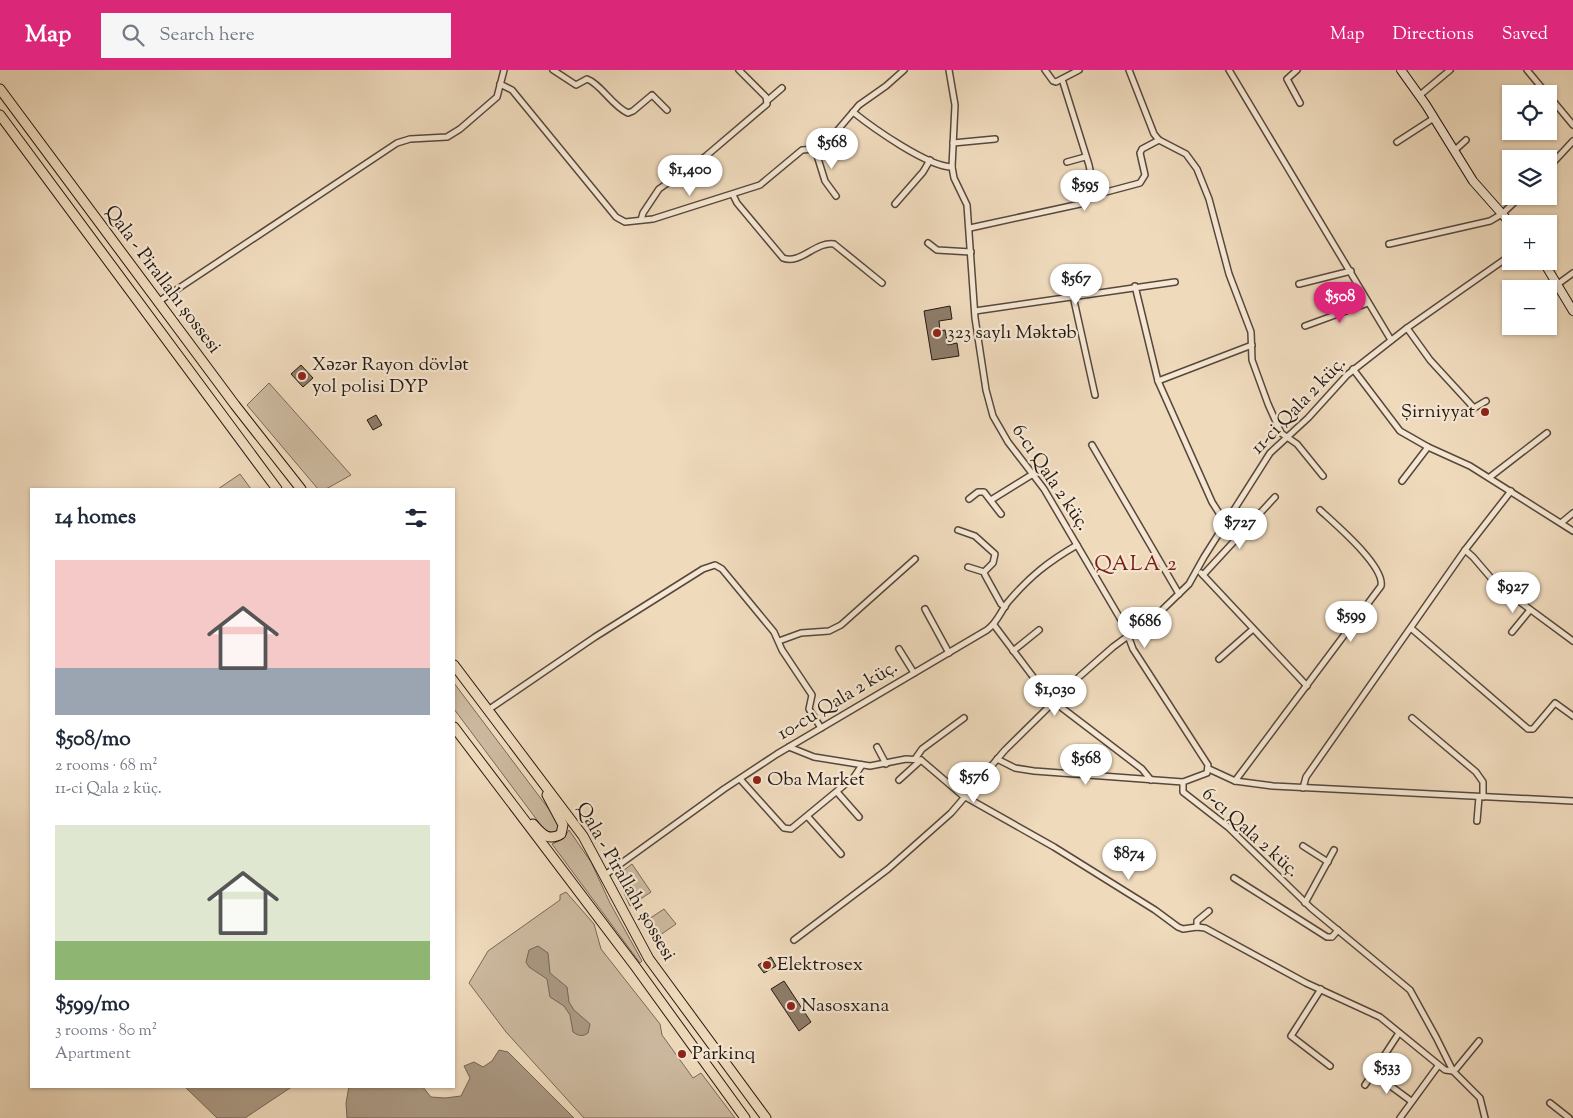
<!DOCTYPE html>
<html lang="en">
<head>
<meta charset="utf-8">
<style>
  :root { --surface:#fff; --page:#f6f6f7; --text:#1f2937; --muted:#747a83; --accent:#db2777 }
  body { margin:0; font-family:"Sorts Mill Goudy",serif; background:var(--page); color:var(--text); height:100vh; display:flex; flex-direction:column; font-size:19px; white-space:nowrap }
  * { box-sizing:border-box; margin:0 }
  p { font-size:16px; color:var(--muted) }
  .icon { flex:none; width:28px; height:28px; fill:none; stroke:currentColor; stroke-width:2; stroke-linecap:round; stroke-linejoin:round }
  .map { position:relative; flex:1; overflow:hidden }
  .drawer { position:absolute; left:30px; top:418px; width:425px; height:600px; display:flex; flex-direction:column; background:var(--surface); border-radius:0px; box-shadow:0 1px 4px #0004 }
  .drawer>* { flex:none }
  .fabs { position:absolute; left:1502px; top:15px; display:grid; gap:10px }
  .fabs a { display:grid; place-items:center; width:55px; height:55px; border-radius:0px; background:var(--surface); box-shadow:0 1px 4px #0004; font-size:25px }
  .price { position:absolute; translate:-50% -42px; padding:0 11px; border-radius:18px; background:#fff; color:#222; font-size:16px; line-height:32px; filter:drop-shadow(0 1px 2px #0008) }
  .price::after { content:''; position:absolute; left:50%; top:30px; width:15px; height:11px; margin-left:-8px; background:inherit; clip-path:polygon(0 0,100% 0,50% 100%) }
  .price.active { background:var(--accent); color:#fff }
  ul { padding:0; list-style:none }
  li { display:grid; align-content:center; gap:10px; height:265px; padding:0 25px }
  li span { display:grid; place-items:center; height:155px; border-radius:0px; color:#555 }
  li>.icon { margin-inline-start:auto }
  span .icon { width:90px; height:90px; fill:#fffc; stroke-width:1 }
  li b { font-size:21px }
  h2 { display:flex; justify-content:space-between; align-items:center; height:60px; padding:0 25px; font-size:21px }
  header { display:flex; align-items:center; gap:30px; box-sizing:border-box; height:70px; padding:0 25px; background:var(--accent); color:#fff }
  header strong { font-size:24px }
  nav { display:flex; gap:28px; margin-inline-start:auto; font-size:18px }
  .search { width:350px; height:45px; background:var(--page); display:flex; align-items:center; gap:12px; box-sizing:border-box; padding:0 18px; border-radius:0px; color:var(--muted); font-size:19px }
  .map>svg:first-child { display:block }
  .green { fill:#ccb99f; stroke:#786858 }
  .water { fill:#aa9882; stroke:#746555 }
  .building { fill:#8e7d6a; stroke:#241812 }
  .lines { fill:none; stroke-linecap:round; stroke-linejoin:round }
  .street-casing { stroke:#57483c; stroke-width:8 }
  .secondary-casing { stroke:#241812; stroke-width:10 }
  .primary-casing { stroke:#241812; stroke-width:11 }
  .street { stroke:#f5e7d3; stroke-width:5 }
  .secondary { stroke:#f5e7d3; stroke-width:8 }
  .primary { stroke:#efdabc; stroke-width:9 }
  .poi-dot { fill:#8f2418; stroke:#f5e7d3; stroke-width:2 }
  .labels { text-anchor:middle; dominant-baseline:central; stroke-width:4.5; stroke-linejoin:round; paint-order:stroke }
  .street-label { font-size:19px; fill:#241812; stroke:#f5e7d3 }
  .poi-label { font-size:19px; fill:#241812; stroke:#f5e7d3; text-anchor:start }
  .quarter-label { font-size:21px; letter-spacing:1px; fill:#7a1f14; stroke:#f5e7d3 }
</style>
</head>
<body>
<header>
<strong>Map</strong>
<div class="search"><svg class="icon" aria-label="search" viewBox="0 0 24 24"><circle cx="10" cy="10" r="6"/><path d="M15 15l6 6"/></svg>Search here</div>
<nav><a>Map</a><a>Directions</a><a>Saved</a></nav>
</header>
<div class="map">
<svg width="1573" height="1048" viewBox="0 0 1573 1048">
  <rect width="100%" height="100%" fill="#efdabc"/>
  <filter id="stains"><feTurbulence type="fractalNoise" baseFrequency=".004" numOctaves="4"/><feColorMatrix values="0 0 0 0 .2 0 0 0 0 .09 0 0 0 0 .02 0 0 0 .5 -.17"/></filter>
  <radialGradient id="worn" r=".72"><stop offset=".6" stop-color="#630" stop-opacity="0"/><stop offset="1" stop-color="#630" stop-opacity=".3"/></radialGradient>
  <!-- green -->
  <g class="green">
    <polygon points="269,313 351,405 326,419 318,419 247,335"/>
    <polygon points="240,404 251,419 218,419"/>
    <polygon points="454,613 557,750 558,759 554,762 547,762 543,758 454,639"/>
    <polygon points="569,760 591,792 610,833 642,891 640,893 552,774 563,769"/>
    <polygon points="632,794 651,822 630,836 618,810 619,804"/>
    <polygon points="566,822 594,854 601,879 660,954 662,965 693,1008 701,1003 735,1048 584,1048 506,962 469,913 488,881 560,830 560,825"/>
    <polygon points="664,839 676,854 653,870 643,853"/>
  </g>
  <!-- water -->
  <g class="water">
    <path d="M 538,876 L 548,883 L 550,903 L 567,917 L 569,932 L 574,940 L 590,954 L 588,963 C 582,967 579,966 573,962 L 570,945 L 564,936 L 550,927 L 547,909 L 529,897 L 526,892 L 529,880 Z"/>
    <polygon points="499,980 508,982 574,1048 347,1048 346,1033 349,1016 422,1016 431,1027 445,1028 461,1026 470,1008 464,996 474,992 483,997 492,991"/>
    <polygon points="184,1016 293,1016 245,1048 217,1048"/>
  </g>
  <!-- building -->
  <g class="building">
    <polygon points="950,236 952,249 939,251 940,261 945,260 948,275 957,273 959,286 932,290 924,241"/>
    <polygon points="301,295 313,308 303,317 291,304"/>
    <polygon points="376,345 382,355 373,360 367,350"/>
    <polygon points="771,887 776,896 764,903 758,895"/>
    <polygon points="784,911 811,952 799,961 771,919"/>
  </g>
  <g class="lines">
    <defs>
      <g id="street">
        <path d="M 553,0 L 576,15 L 587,9 C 601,14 612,36 628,43 L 633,41 L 652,25 L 667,40"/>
        <polyline points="949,0 955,35 952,97 954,108 967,135 975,248 986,320 993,346 1008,372 1044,419 1124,555 1133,579 1208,695 1207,703 1183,712 1183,722 1228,757 1311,838 1410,920 1436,967 1453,1001 1480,1028 1485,1048"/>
        <polyline points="1045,0 1053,11 1056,12 1079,0"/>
        <polyline points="1129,0 1154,64 1159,70 1186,84 1197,99 1209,129 1229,204 1251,262 1252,290 1268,334 1281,363 1297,374 1323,406"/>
        <polyline points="1229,0 1391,270"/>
        <polyline points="1297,0 1287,9 1300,33"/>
        <polyline points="1527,0 1547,24"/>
        <polyline points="1062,9 1089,95 1095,125"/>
        <polyline points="500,14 512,20 616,147 625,152 653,149 760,115 802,80 815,79 825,75 859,35 886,16 904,0"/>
        <polyline points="1420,25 1450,0"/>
        <polyline points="1549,26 1573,55"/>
        <polyline points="768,30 782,18"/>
        <path d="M 853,42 C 873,58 928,97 952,97"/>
        <polyline points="1397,72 1434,48"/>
        <polyline points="953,73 995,69"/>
        <polyline points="815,79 825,111 836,126"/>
        <polyline points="1454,81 1466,70"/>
        <polyline points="1067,92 1085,87"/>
        <polyline points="1549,97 1573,71"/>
        <path d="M 733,125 L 737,133 L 783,188 C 800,195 816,171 834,174 L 882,213"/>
        <polyline points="1534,126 1538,130"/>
        <polyline points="895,134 923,102 930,90"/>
        <polyline points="641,150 643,143 659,119 706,86 767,34 766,27 739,0"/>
        <polyline points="970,158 1080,134 1095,125 1140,113 1145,105 1140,83 1142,79 1159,70"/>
        <polyline points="928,173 937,180 971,182"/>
        <polyline points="1389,174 1490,151 1502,144 1521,126"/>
        <polyline points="1299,214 1351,201"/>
        <polyline points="1558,214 1573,203"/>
        <polyline points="1135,216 1158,311 1212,432 1226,454"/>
        <polyline points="1073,226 1095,325"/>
        <polyline points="158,232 397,73 410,69 447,67 460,59 497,27 504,0"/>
        <polyline points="975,241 1175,212"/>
        <polyline points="1305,256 1368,233"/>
        <polyline points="1407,258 1430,290 1474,338 1486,331"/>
        <polyline points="1353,299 1400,361 1428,377 1470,396 1573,461"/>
        <polyline points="1158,311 1252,275"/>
        <polyline points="1092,375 1179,524"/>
        <polyline points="1490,407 1547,363"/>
        <polyline points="1402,411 1428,377"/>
        <polyline points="969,429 978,422 984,422 1001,444"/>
        <polyline points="991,430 1033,404"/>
        <polyline points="1561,453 1573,443"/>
        <polyline points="958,460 975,466 995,484 993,493 984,502 985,505 1001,534 1005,537"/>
        <polyline points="1465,480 1473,487 1497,515 1573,571"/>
        <polyline points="968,497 984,502"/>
        <polyline points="1201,503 1203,505 1275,427"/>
        <polyline points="1203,505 1307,616"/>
        <polyline points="925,539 949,583"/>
        <polyline points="994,555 1049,628 1142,699 1151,710"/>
        <polyline points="1412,559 1528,659 1533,659 1555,633 1573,646"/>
        <polyline points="1512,562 1530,540"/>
        <polyline points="779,571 801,563 829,561 841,555 915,489"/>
        <polyline points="899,579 914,603"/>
        <polyline points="1013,581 1039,560"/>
        <polyline points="1219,589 1253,559"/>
        <polyline points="488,640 595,567 703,499 715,495 722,499 774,562 782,580 812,625 809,639 821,658"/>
        <polyline points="1412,648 1476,702 1483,712 1483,727"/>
        <polyline points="789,677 814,687 870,696 906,689 921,690 962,725 1054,777 1155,840 1178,857 1183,859 1197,857 1205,858 1306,913 1380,947 1445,1000 1453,1001 1456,999 1479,971"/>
        <polyline points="877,677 886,694"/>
        <polyline points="915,689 922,679 964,648"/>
        <polyline points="997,689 1015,698 1034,701 1183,712"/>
        <polyline points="1209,699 1235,711 1273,716 1573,731"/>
        <polyline points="740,709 784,758 791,759 854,707 862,695"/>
        <polyline points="899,710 921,690"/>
        <path d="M 1235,711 L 1381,516 C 1385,496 1335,454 1320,440"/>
        <polyline points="1303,718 1306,707 1465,480 1511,421"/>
        <polyline points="837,722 859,747"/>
        <polyline points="808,747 841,784"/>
        <polyline points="1477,751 1479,727"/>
        <polyline points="1303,776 1328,792"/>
        <path d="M 605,805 L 724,719 L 777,684 L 987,560 C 998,552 1000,542 1008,532 C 1030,506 1048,492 1077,475"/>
        <polyline points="1234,808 1327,867 1332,867 1338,860"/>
        <polyline points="1305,833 1334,780"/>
        <polyline points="1197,857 1197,851 1209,841"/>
        <polyline points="794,870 888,799 951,743 1005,680 1080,606 1113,577 1159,543 1189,514 1204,487 1270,383 1308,348 1347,305 1407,258 1511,185"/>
        <polyline points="1321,919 1291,966 1330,996"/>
        <polyline points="1373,1003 1411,1031"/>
        <polyline points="1365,1015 1399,963"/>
        <polyline points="1550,1033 1569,1048"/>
        <polyline points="1400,1048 1438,996"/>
      </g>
      <g id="secondary">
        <polyline points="1401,0 1426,35 1473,111 1511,154"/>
        <polyline points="1543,191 1573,241"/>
      </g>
      <g id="primary">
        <polyline points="0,19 235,335 301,419"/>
        <polyline points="0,45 277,419"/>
        <polyline points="454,595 583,766 649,889 766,1048"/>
        <polyline points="454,657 635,896 745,1048"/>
        <path d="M 533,754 C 541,763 548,772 561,764 L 563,755 L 547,725"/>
      </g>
    </defs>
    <!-- street casing -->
    <use href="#street" class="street-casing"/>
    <!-- secondary casing -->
    <use href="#secondary" class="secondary-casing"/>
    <!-- primary casing -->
    <use href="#primary" class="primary-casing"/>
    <!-- street -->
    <use href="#street" class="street"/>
    <!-- secondary -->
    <use href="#secondary" class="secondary"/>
    <!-- primary -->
    <use href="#primary" class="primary"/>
  </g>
  <!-- markers -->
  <g class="poi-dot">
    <circle cx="937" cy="263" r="5"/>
    <circle cx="302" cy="306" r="5"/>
    <circle cx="1485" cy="342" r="5"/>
    <circle cx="757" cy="710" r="5"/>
    <circle cx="767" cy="895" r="5"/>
    <circle cx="791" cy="936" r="5"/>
    <circle cx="682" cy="984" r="5"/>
  </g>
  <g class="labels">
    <!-- street labels -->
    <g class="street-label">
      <text transform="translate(162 210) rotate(53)">Qala - Pirallahı şossesi</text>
      <text transform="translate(1299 336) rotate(-46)">11-ci Qala 2 küç.</text>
      <text transform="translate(1050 408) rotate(56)">6-cı Qala 2 küç.</text>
      <text transform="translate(838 631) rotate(-31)">10-cu Qala 2 küç.</text>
      <text transform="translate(1250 763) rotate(42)">6-cı Qala 2 küç.</text>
      <text transform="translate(625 812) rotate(60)">Qala - Pirallahı şossesi</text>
    </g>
    <!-- poi labels -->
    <g class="poi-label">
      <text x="947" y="263">323 saylı Məktəb</text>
      <text x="312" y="295">Xəzər Rayon dövlət<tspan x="312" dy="22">yol polisi DYP</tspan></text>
      <text x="1475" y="342" text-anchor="end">Şirniyyat</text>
      <text x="767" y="710">Oba Market</text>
      <text x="777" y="895">Elektrosex</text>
      <text x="801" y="936">Nasosxana</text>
      <text x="692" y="984">Parkinq</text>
    </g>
    <!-- quarter labels -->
    <g class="quarter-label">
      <text x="1136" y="495">QALA 2</text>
    </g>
  </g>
  <rect width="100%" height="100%" filter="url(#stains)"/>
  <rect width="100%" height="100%" fill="url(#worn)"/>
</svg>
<div class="fabs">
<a><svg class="icon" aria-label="locate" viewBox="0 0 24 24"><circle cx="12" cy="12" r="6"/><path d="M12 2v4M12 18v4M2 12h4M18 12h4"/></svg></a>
<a><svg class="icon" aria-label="layers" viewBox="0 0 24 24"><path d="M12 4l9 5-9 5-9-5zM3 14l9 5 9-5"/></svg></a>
<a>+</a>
<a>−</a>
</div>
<b class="price" style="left:832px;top:100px">$568</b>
<b class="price" style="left:690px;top:127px">$1,400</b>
<b class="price" style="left:1085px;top:142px">$595</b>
<b class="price" style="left:1076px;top:236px">$567</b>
<b class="price active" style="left:1340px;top:254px">$508</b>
<b class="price" style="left:1240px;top:480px">$727</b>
<b class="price" style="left:1513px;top:544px">$927</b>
<b class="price" style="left:1351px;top:573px">$599</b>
<b class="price" style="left:1145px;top:579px">$686</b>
<b class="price" style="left:1055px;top:647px">$1,030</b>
<b class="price" style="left:1086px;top:716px">$568</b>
<b class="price" style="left:974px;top:734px">$576</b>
<b class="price" style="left:1129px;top:811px">$874</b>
<b class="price" style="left:1387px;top:1025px">$533</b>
<section class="drawer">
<h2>14 homes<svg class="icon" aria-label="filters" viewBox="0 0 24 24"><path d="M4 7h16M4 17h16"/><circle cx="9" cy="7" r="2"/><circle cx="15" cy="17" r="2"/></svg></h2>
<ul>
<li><span style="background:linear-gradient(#f6c9c9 70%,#9aa5b1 0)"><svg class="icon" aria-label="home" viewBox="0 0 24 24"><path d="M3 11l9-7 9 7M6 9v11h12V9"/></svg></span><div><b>$508/mo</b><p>2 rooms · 68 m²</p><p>11-ci Qala 2 küç.</p></div></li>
<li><span style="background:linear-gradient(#dfe7d0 75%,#8fb573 0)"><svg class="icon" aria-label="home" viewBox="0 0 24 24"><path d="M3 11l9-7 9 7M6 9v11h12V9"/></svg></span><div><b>$599/mo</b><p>3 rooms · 80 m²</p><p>Apartment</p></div></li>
</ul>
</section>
</div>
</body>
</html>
